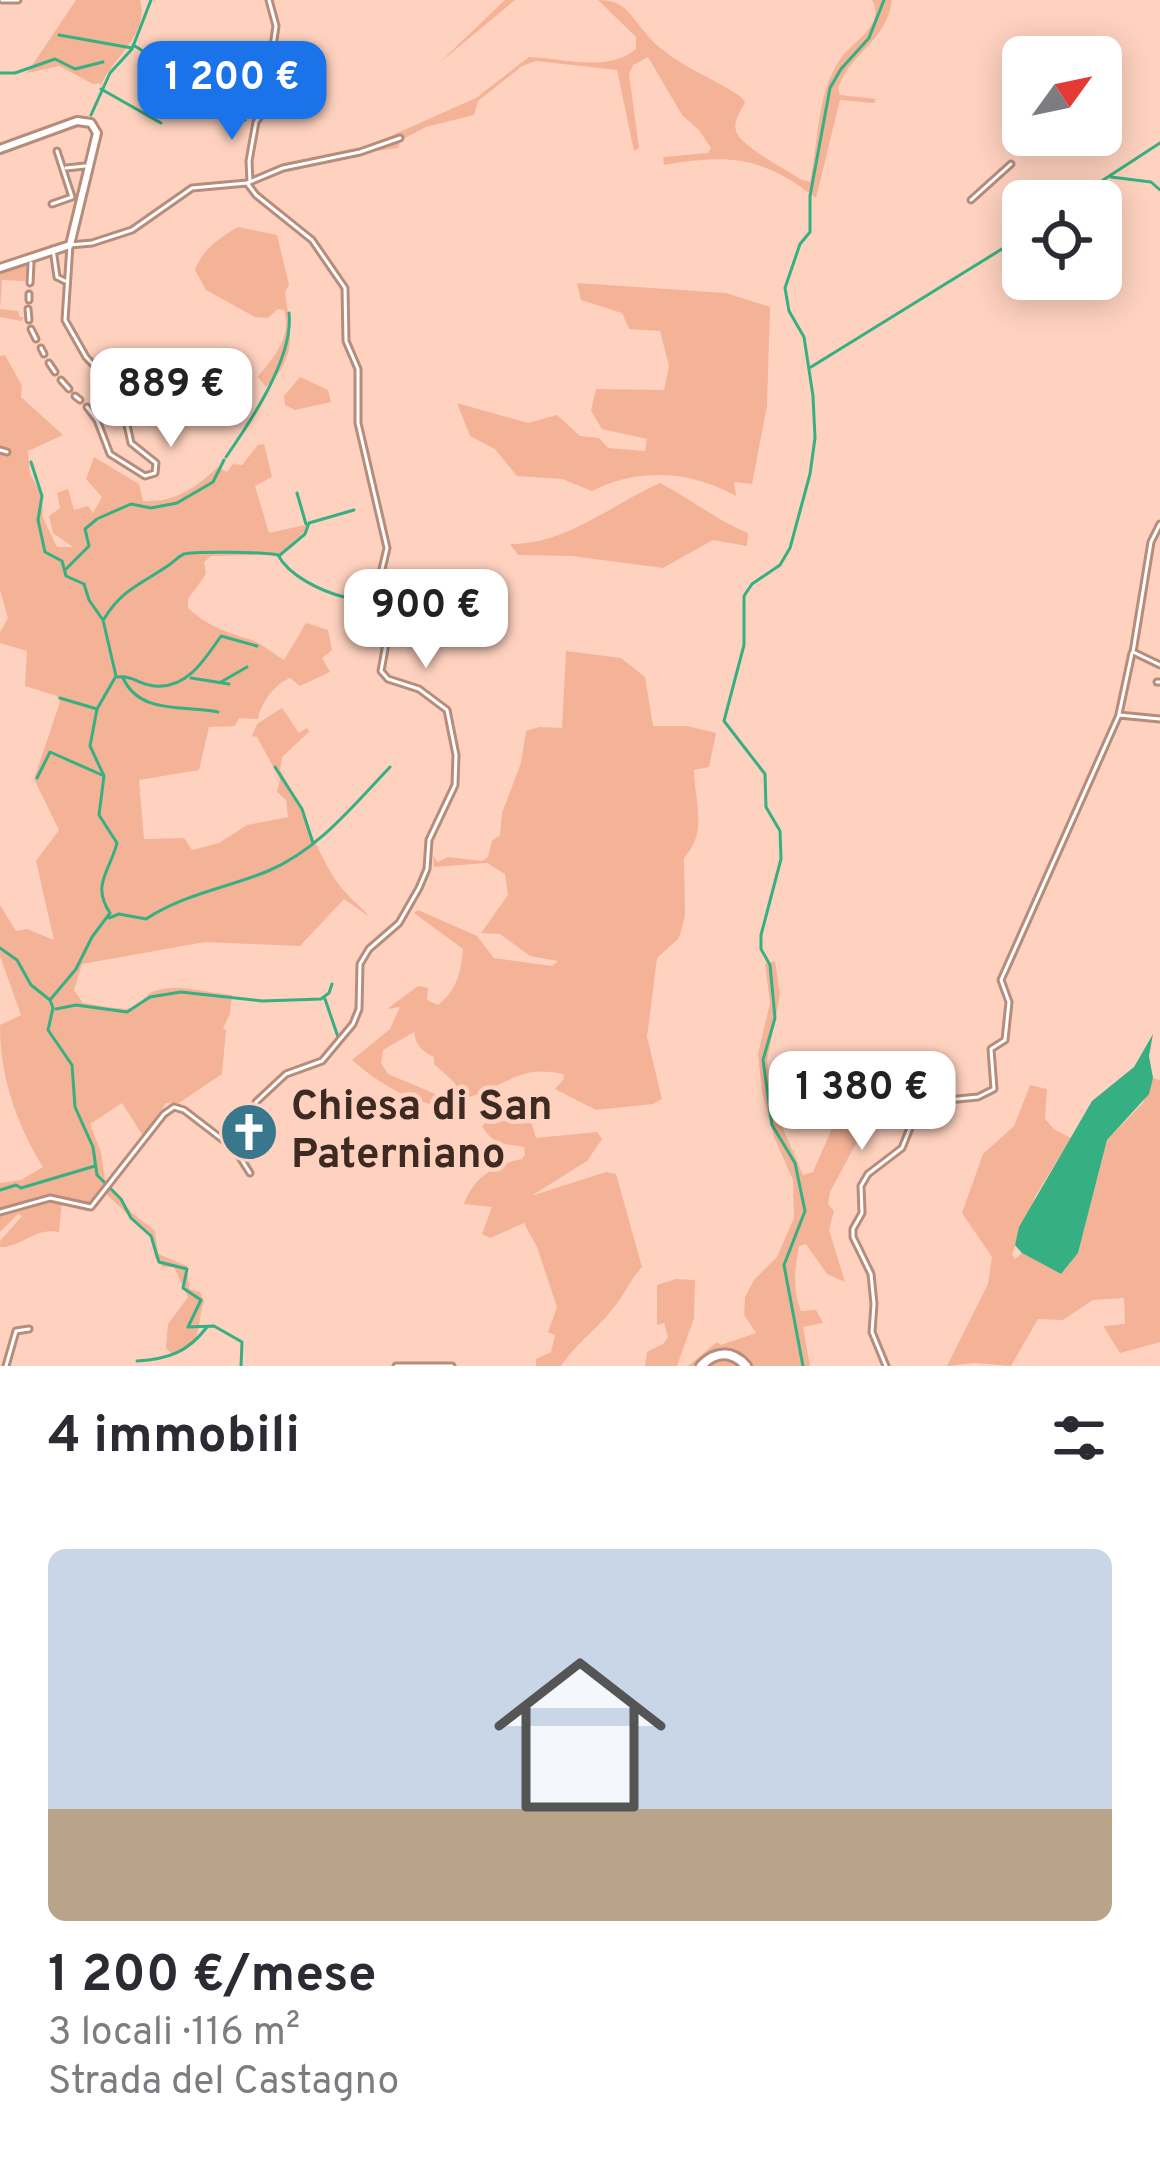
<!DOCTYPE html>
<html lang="it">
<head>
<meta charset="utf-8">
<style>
  :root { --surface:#fff; --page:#f2f2f3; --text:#2b2b33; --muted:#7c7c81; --line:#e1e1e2; --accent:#1a73e8 }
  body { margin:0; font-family:Overpass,sans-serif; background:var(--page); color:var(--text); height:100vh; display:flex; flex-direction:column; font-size:45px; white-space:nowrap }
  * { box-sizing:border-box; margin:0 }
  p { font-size:39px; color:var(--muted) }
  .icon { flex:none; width:66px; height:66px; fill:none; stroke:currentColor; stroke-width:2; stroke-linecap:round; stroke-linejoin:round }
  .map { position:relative; height:1366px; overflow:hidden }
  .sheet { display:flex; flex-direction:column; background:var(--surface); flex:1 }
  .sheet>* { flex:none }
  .needle { width:78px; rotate:57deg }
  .buttons { position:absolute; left:1002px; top:36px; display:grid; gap:24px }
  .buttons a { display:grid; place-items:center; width:120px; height:120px; border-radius:18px; background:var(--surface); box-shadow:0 6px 30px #0003; font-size:60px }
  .price { position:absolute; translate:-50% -102px; padding:0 27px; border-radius:24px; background:#fff; color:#222; font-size:39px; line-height:78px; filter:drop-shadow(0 3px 6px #0008) }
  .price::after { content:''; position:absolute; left:50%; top:72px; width:36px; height:27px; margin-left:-18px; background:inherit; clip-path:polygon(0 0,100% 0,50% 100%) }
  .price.active { background:var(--accent); color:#fff }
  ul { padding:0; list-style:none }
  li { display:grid; align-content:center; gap:24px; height:636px; padding:0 48px }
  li+li { border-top:3px solid var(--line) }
  li span { display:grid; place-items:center; height:372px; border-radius:18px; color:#555 }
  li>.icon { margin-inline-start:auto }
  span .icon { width:216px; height:216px; fill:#fffc; stroke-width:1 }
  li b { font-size:51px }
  h2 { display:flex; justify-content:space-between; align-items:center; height:144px; padding:0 48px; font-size:51px }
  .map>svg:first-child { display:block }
  .green { fill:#f4b296; fill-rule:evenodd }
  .water { fill:#36b082 }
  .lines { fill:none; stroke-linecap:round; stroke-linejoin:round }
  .stream { stroke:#36b082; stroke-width:3 }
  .street-casing { stroke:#b68c7a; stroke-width:9 }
  .secondary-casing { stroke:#b68c7a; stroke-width:12 }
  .primary-casing { stroke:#b68c7a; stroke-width:14 }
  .street { stroke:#fff; stroke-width:3 }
  .secondary { stroke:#fff; stroke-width:6 }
  .primary { stroke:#fff; stroke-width:8 }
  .labels { text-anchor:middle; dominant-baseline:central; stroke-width:9; stroke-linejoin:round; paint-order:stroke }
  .poi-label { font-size:42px; font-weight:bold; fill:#3c2a23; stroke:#ffd2bf; text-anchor:start }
</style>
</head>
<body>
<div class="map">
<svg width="1160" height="1366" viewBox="0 0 1160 1366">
  <rect width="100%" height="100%" fill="#ffd2bf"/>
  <!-- green -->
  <g class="green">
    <path d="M 76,0 L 140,0 C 150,33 113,58 102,83 L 93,84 L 59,66 L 27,73 Z"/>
    <polygon points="505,0 515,0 438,64"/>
    <path d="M 598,0 C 624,0 629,13 643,30 C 667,62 708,75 740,96 L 745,102 C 741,111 733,121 736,131 C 740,146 786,169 800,179 L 810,182 C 819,141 816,97 839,61 C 852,41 886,26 872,0 L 892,0 C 886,43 851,51 838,88 L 840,95 L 876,99 L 874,103 L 840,100 L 816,198 C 762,156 729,154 664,165 L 663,157 L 708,153 L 711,148 L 699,130 L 682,115 L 648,57 L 633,65 L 629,74 L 639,148 L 634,151 L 617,70 L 536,61 L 522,66 L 478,101 L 474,115 L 426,127 L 401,140 L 398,148 L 375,151 L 377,142 L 476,98 L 529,57 C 563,58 608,73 636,49 L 636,37 Z"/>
    <path d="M 238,227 L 277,235 L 289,285 L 285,292 C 290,330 299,356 266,387 L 258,377 C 274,356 292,338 284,310 L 278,309 L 268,318 L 255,317 L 206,290 L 195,270 C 203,249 219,238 238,227 Z"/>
    <polygon points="20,261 27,261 25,281 2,280 0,309 18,311 20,317 24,317 21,321 0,317 0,271"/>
    <path d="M 577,283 L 726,293 L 770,307 L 767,406 L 752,484 L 734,482 L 736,496 C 692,471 638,467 592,491 L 562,479 L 517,476 L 495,449 L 470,436 L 457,403 L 528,423 L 557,415 L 580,436 L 599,438 L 608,448 L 645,451 L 647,439 L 602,429 L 591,411 L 596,389 L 664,390 L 669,366 L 660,331 L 629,329 L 622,313 L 581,300 Z"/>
    <path d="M 5,355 L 22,386 L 21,397 L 63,435 L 28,451 L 30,474 L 42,496 L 43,518 L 57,547 L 73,547 L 53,533 L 49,516 L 60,508 L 57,493 L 68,489 L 74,510 L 88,506 L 93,513 L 102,497 L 86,479 L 94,457 L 139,484 L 143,501 C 176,503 196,487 218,467 L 227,472 L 233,464 L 242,465 L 258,445 L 264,444 L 272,477 L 255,486 L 269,533 L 305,525 L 307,529 L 279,554 L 211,556 L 204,562 L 206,574 L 188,599 L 188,608 C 206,625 227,633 249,639 C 260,642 273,654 284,660 L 306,623 L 328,630 L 332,650 L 322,658 L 330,672 L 300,686 L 290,678 C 275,684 261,702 258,719 L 239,718 L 235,726 L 209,727 L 199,770 L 139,780 L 144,839 L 184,838 L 192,850 L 219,843 L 247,825 L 288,817 L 286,800 L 277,792 L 280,779 L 257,737 L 252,736 L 257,724 L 282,708 L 299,733 L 307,728 L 309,732 L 282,757 L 280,770 C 302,806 314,848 337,882 C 346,895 359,905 370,917 L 344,899 L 300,946 L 205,942 L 82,964 L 74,990 L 83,1003 C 94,1004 124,1011 131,1008 C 140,1005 146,994 154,991 C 177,983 208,993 232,995 L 230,1014 L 223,1028 L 226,1030 L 222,1074 L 179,1103 L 166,1103 L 143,1136 L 122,1103 L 90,1124 L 101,1152 L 105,1181 L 132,1213 L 155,1231 L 158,1254 L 187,1266 L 189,1289 L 200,1292 C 207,1309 204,1295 201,1313 C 197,1336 198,1346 173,1355 L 166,1348 L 168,1324 L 188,1297 L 174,1267 L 163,1267 L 155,1258 L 150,1235 L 103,1191 L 88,1205 L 62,1200 L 59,1232 C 34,1227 23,1247 0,1247 L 0,1241 L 22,1216 L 18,1214 L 0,1232 L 0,1183 L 21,1180 L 43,1167 C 16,1123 0,1077 0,1025 L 21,1015 L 0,956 L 0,905 L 16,931 L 27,929 L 54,940 L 36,861 L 59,830 L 34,779 L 60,702 L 57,696 L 25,686 L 27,651 L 0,643 L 0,632 L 8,618 L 0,590 L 0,356 Z"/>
    <polygon points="300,377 328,390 331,402 295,410 285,405 284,396"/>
    <path d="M 660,483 C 691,499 716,520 748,533 L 747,546 L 713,540 L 663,568 L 572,556 L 518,555 L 510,544 C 565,545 611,505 660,483 Z"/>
    <path d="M 566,651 L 621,658 L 645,677 L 653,726 L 687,726 L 716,733 L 709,767 L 694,770 C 695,805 708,831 684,858 L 685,916 L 679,938 L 657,958 L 647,1037 L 662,1099 L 653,1104 L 596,1110 L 555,1089 L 564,1079 L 563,1074 C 526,1066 515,1078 481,1093 C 468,1099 458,1097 447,1107 C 410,1103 380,1084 352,1060 L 390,1029 L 400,1007 L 387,1009 L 418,986 L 428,988 L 427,1000 L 438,1005 C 457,990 461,972 463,949 L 414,913 L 418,910 L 477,936 L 494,958 L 552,966 L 558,961 L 530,956 L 500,934 L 481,933 L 508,895 L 505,874 L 487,863 L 434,867 L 433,856 L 438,862 L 448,857 L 482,861 L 488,857 L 492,841 L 500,835 L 502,813 L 521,763 L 526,731 L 539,727 L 562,728 ZM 414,1032 C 416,1045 422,1052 434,1057 L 434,1064 L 455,1083 L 456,1091 L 440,1096 L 388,1074 L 381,1063 L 383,1050 Z"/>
    <path d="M 775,961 L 780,995 L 767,1061 L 775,1110 L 803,1175 L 813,1172 L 833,1126 L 844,1085 L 857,1077 L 881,1080 L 867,1097 L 860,1136 L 830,1192 L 828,1204 L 834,1211 L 829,1230 L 845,1282 L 827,1274 L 806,1244 L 799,1246 C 795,1268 792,1290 801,1311 L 816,1310 L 823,1323 L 803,1327 L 810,1366 L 688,1366 L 717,1342 L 721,1345 L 756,1333 L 744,1315 L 745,1297 L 754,1280 L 777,1257 L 794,1218 L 793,1180 L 774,1137 L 762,1092 L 758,1054 L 770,1003 L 765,964 Z"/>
    <polygon points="1153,1078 1160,1080 1160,1342 1120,1353 1103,1326 1125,1324 1124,1298 1093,1300 1063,1320 1038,1319 1011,1366 974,1363 947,1366 988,1284 992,1257 962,1213 983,1154 1014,1126 1030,1085 1047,1089 1045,1119 1055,1130 1071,1138 1036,1195 1012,1254 1015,1259 1022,1253 1061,1274 1078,1253 1107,1140 1143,1103"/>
    <path d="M 487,1121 L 531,1121 L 536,1138 L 597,1132 L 602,1139 L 587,1161 L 531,1196 L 606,1172 L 616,1174 L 642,1267 C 630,1280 625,1294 614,1307 C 598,1329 579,1340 561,1366 L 536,1366 L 536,1359 L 551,1352 L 555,1335 L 548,1332 L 557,1307 L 537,1247 L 524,1223 L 490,1238 L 482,1234 L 492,1207 L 464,1204 C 473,1178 495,1164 522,1159 L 525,1154 L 524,1147 C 503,1143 494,1146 482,1126 Z"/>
    <polygon points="676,1279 695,1280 694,1318 677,1366 645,1366 647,1352 663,1344 668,1337 664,1323 657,1325 657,1285"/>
  </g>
  <!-- water -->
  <polygon class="water" points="1153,1034 1149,1056 1153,1078 1149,1094 1107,1140 1078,1253 1061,1274 1022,1253 1015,1245 1019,1227 1092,1101 1134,1067"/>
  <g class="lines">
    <!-- stream -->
    <g class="stream">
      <polyline points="59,35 132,48"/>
      <path d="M 133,45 C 173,68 204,99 245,120"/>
      <polyline points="0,73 15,73 55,59 75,69 103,62"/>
      <polyline points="101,89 161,123"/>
      <polyline points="91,115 110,73 132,49 151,0"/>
      <polyline points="1111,177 1151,182 1160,190"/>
      <polyline points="1071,201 1160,143"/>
      <polyline points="811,367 1023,236"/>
      <path d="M 226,457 C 251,421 294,357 289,313"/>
      <path d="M 31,462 L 42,496 L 38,520 L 45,552 L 62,561 L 66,576 L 84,584 L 89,600 L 103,620 L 116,676 L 97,709 L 90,746 L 104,776 L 99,815 L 117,843 C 110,871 91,885 110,913 L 92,937 L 76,969 L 50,1000 L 53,1008 L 48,1030 L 72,1065 L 75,1107 L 93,1147 L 97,1175 L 121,1199 L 131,1218 L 151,1236 L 159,1262 L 187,1269 L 183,1288 L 201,1300 L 188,1327 L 214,1326 L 242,1342 L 241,1366"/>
      <polyline points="297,493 306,524"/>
      <polyline points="99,518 131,504 151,508 177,503 213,482 224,460"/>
      <polyline points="280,555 305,534 309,523 354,510"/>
      <polyline points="65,570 89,546 85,529 97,519"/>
      <path d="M 104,619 C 122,589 143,583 169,565 C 175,561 177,557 184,554 C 195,551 265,552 278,555 C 289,576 321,591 344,597 L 353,588"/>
      <path d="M 118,677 C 132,675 140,685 155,686 C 187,689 205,659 221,636 L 257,646"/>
      <path d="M 123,678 C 140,715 184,705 218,712"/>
      <polyline points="191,678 229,684"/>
      <polyline points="221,682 247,667"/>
      <polyline points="60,698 97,709"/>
      <polyline points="275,767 302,809 313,843"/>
      <polyline points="37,778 50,752 102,775"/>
      <path d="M 109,918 L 119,914 L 146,919 C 184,894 227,888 268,871 C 318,850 353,806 390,767"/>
      <polyline points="0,948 17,960 31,985 50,1000"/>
      <polyline points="325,999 338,1037"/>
      <polyline points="56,1009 76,1005 127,1012 150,997 181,992 262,1001 321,999 329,993 332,984"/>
      <polyline points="0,1190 16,1185 21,1188 95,1166"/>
      <path d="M 137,1361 C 169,1359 188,1352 207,1327"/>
      <polyline points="803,1366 784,1265 805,1211 795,1163 772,1125 763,1060 775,1018 770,965 761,949 761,935 781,859 780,831 766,807 765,774 724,721 744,645 744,596 752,584 780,565 790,548 810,474 815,438 813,396 804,337 789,311 785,288 800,244 810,232 810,196 830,88 841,69 869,38 884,0"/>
    </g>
    <defs>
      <g id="street">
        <polyline points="2,0 18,0"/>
        <polyline points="66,168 85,166"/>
        <polyline points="250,182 249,161 256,122 266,108 273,85 271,60 276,26 269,0"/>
        <polyline points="971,200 1011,164"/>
        <polyline points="52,204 72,197 57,151"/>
        <polyline points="53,249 57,277 65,281"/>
        <polyline points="30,283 31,263"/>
        <polyline points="29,300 29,294"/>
        <polyline points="28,309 29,320"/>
        <polyline points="31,329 36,339"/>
        <polyline points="41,348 44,354"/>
        <polyline points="49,363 55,372"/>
        <polyline points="61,380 69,389"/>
        <polyline points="75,396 80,400"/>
        <polyline points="87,407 97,420 110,454 145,476 155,473 156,463 131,443 120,393 86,357 65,320 70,245 92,243 132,230 192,188 247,183 283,168 360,152 400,138"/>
        <polyline points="0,450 7,452"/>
        <polyline points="1160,524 1151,542 1133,652 1160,665"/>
        <polyline points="1157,682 1160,682"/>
        <polyline points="1119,714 1132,653"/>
        <polyline points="236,1151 250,1173"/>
        <polyline points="0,1212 50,1198 91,1207 164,1114 174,1107 184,1110 240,1153 251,1154 249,1143 257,1135 252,1118 256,1102 286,1074 322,1061 353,1024 359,1009 360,964 369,949 399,923 419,888 427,869 429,840 455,785 456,755 447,710 419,689 388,679 381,671 387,638 374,603 387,548 358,423 358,369 346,341 345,288 312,240 256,195 247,183"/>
        <polyline points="6,1366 16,1331 29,1329"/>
        <polyline points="396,1366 452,1366"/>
        <polyline points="886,1366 872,1332 874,1304 871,1274 853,1237 853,1229 862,1213 861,1186 868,1174 902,1148 912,1123 947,1100 978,1097 994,1089 991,1049 1005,1040 1009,1002 1001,980 1119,715 1160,719"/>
      </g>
      <polyline id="secondary" points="0,149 77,121 91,123 97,133 70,245 0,268"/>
      <path id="primary" d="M 701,1366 C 715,1351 732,1350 746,1366"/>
    </defs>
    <!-- street casing -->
    <use href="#street" class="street-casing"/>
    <!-- secondary casing -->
    <use href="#secondary" class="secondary-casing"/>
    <!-- primary casing -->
    <use href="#primary" class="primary-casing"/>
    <!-- street -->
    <use href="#street" class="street"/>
    <!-- secondary -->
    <use href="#secondary" class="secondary"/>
    <!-- primary -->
    <use href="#primary" class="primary"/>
  </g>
  <!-- icons -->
  <defs>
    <symbol id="church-disc" viewBox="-11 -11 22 22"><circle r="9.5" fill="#39778c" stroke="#ffd2bf"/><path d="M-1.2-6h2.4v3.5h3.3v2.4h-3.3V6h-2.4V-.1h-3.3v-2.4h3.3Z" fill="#fff"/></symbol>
  </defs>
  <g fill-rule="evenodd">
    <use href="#church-disc" x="216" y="1099" width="66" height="66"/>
  </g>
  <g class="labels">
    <!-- poi labels -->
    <g class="poi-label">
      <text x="291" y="1108">Chiesa di San<tspan x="291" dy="48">Paterniano</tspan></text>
    </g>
  </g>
</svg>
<div class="buttons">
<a><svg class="needle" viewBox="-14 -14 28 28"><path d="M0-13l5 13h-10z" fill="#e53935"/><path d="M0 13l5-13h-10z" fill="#7c7c81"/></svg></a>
<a><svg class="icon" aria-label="locate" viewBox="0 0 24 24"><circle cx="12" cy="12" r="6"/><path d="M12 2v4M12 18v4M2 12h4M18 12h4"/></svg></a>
</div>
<b class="price active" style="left:232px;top:143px">1 200 €</b>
<b class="price" style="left:171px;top:450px">889 €</b>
<b class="price" style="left:426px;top:671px">900 €</b>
<b class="price" style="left:862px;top:1153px">1 380 €</b>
</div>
<section class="sheet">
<h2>4 immobili<svg class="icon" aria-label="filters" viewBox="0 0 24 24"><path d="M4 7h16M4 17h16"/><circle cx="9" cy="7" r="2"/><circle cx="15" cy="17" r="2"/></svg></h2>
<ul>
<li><span style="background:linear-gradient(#c9d6e8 70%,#b9a48a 0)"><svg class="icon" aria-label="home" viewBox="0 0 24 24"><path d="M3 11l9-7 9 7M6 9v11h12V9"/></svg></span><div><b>1 200 €/mese</b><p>3 locali · 116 m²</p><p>Strada del Castagno</p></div></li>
</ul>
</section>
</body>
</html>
